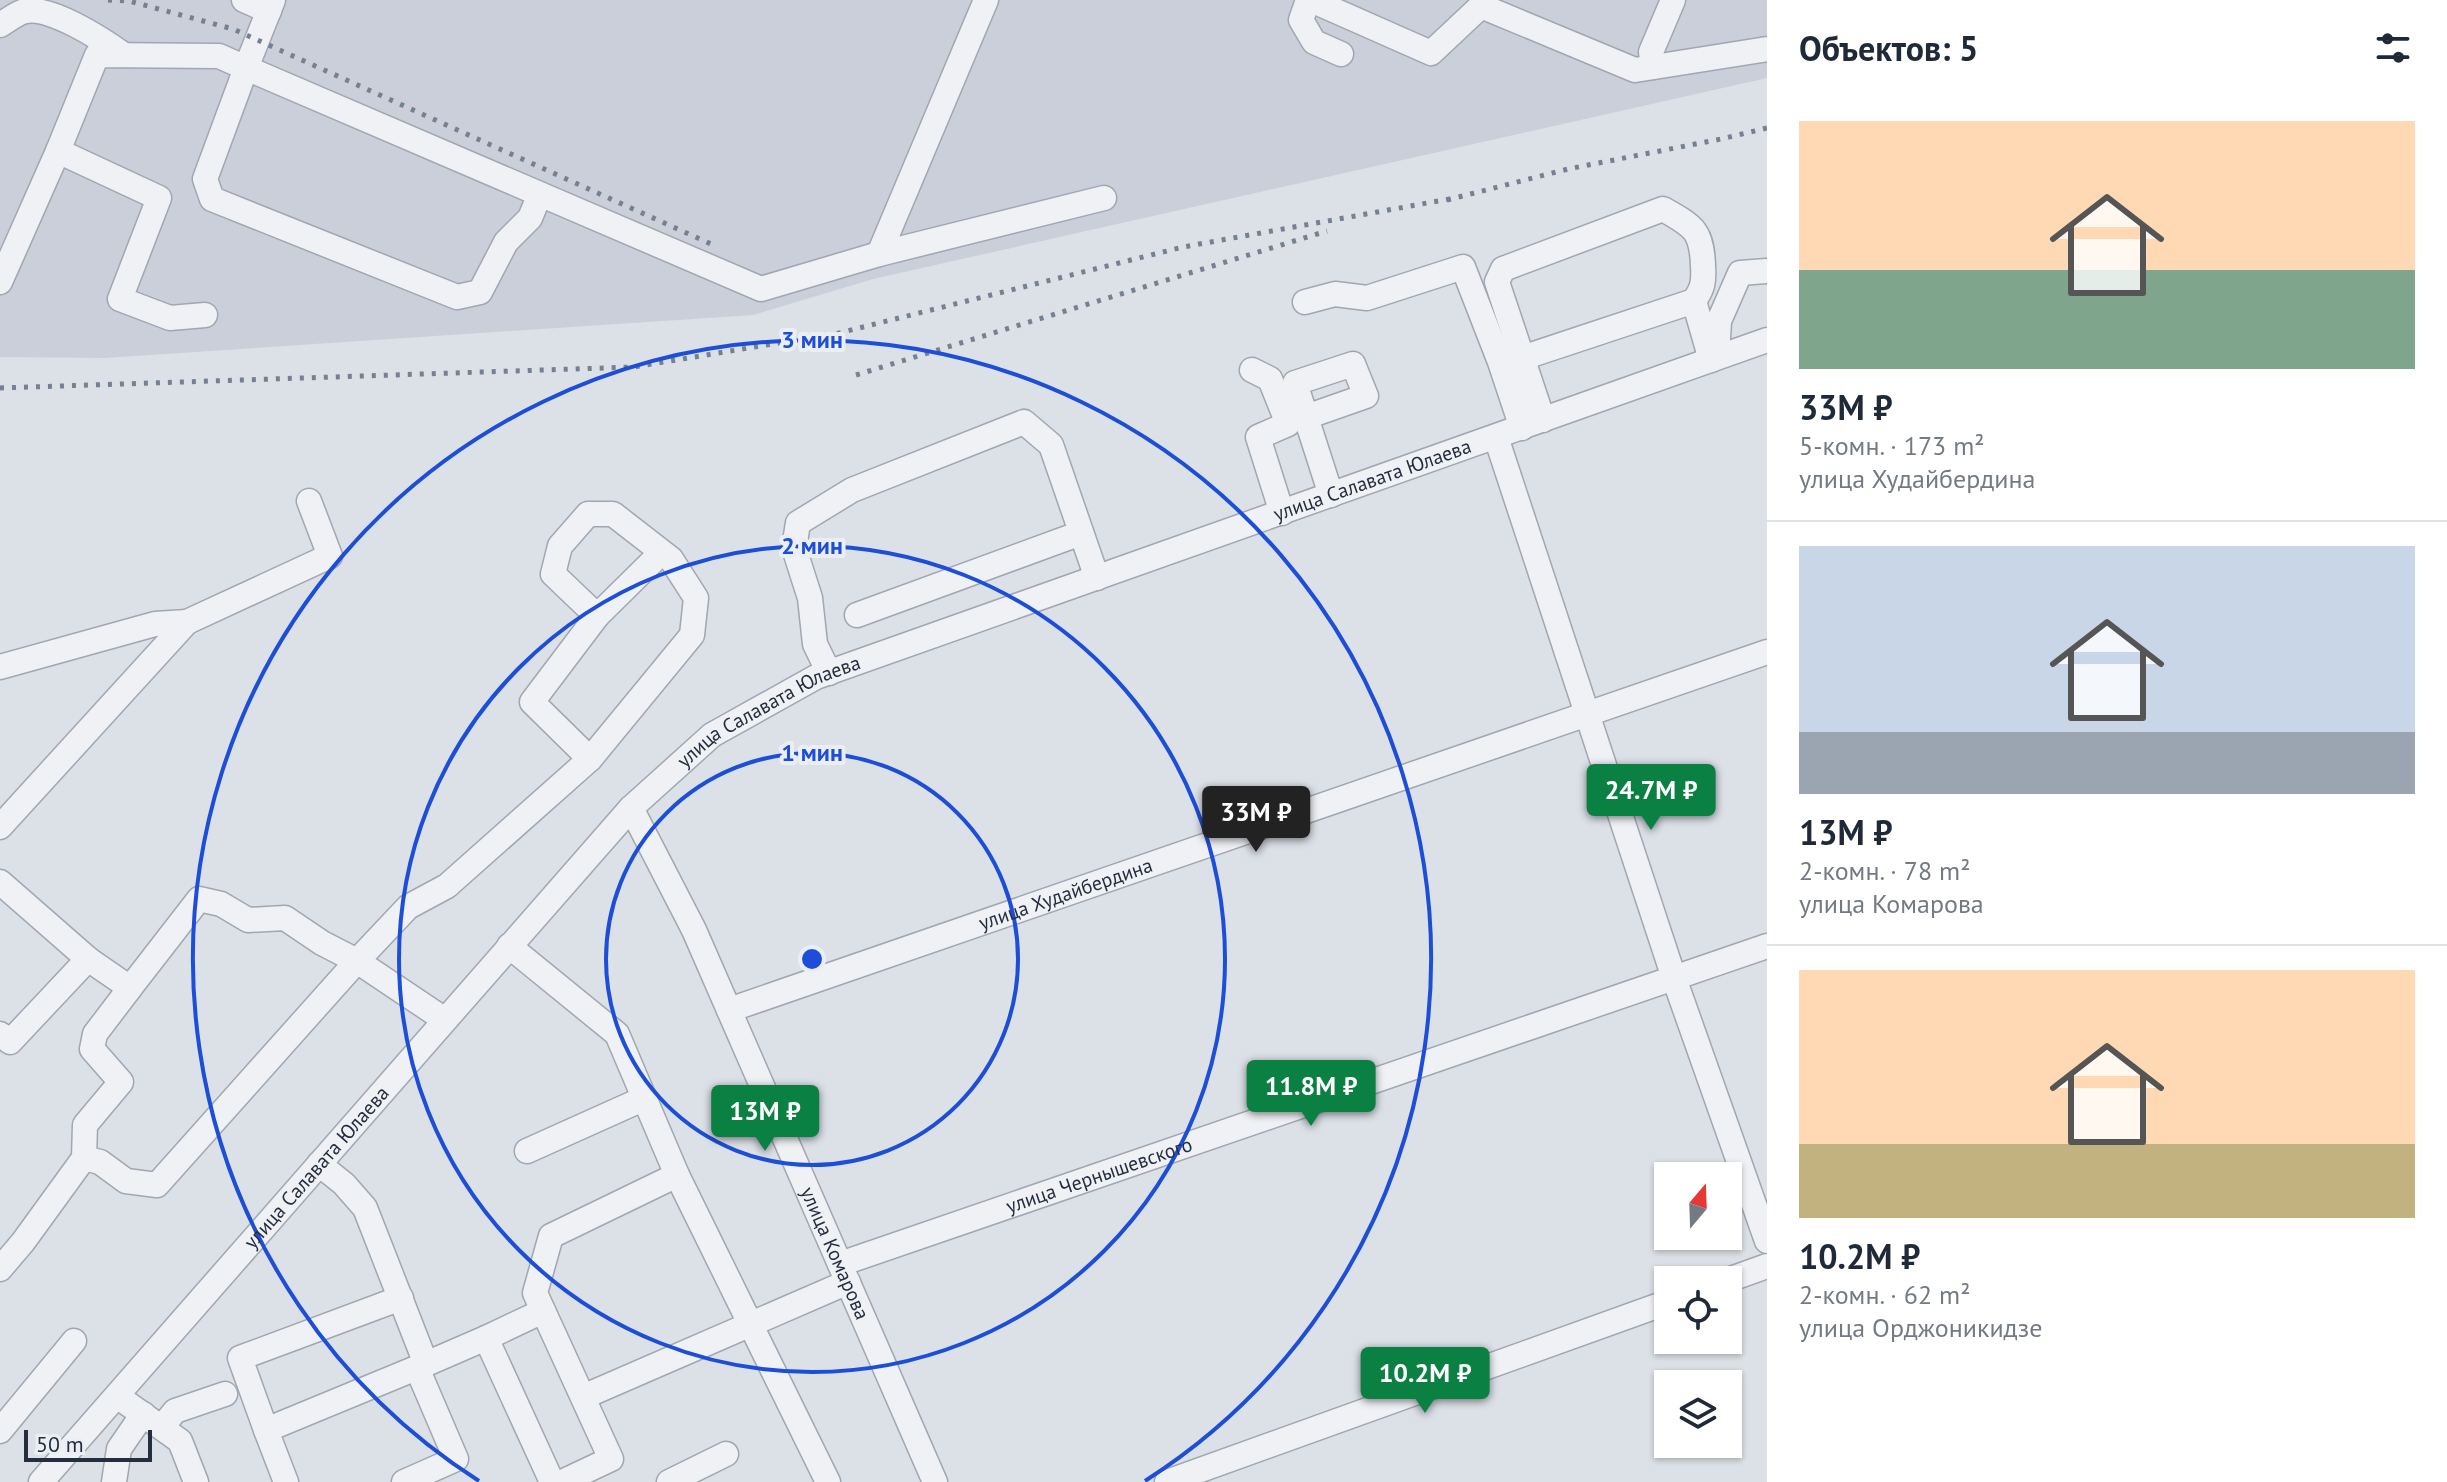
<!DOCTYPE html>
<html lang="ru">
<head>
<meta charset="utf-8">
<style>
  :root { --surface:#fff; --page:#f2f2f3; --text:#1f2937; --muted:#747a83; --line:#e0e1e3; --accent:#0b8043 }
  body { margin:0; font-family:"PT Sans",sans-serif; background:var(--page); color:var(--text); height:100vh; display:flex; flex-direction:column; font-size:30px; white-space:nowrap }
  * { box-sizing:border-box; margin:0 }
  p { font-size:26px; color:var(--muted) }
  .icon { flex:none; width:44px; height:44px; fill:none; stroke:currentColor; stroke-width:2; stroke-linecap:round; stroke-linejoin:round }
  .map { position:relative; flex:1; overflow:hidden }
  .details { display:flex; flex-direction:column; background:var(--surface); width:680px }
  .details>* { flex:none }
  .needle { width:52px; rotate:19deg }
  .controls { position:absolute; left:1654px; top:1162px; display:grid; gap:16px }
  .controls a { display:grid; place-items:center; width:88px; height:88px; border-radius:0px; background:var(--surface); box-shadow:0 2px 6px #0004; font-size:40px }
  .scale { position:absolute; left:24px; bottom:20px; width:128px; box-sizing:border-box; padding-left:8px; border:4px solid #252e3e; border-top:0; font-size:22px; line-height:28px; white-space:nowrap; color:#252e3e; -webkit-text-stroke:6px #ebeff5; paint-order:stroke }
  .price { position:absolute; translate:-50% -68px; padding:0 18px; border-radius:8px; background:var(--accent); color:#fff; font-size:26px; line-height:52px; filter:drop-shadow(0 2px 4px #0008) }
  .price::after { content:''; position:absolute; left:50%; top:48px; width:24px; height:18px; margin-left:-12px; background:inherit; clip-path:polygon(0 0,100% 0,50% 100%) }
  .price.selected { background:#222; color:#fff }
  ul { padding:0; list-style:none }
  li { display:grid; align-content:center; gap:16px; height:424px; padding:0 32px }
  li+li { border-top:2px solid var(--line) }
  li span { display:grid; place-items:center; height:248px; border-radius:0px; color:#555 }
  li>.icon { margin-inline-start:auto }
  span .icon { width:144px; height:144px; fill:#fffc; stroke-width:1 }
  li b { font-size:34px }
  h2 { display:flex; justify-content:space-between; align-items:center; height:96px; padding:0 32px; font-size:34px }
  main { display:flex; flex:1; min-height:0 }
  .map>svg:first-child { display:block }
  .built { fill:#cacfd9 }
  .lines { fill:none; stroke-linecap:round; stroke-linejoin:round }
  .minor-casing { stroke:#a1a7b1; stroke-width:27 }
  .minor { stroke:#eff1f5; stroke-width:24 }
  .rail { stroke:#758091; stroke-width:5; stroke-dasharray:4 8; stroke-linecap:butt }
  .ring { fill:none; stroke:#1d4ed8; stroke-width:4 }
  .labels { text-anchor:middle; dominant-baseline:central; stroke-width:8; stroke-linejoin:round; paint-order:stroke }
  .street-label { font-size:20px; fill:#252e3e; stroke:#ebeff5 }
  .centre { fill:#1d4ed8; stroke:#ebeff5; stroke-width:4 }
  .ring-label { font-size:24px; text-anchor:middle; font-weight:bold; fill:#1d4ed8; stroke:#ebeff5; stroke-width:8; stroke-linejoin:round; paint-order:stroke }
</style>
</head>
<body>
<main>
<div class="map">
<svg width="1767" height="1482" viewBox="0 0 1767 1482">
  <rect width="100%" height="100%" fill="#dce0e7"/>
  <!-- built -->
  <polygon class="built" points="0,0 1767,0 1767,78 873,279 753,315 104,358 0,357"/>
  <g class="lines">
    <defs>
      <g id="minor">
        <polyline points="244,0 269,11"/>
        <polyline points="986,0 879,254 1104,198"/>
        <polyline points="1308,0 1301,20 1314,42 1341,54"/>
        <polyline points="1311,0 1431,53 1481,6 1635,70 1767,49"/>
        <path d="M 0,25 C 7,21 14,15 22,12 C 47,3 103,40 124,55"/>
        <polyline points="1653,67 1651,52 1673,0"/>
        <polyline points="540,194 530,218 506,242 480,292 457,297 212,199 205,179 246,68 761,289 879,254"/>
        <polyline points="0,282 58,151"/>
        <polyline points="1305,302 1335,294 1367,298 1463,267 1500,362 1522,428"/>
        <polyline points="205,315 170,318 120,299 159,198 58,151 97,55 219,56 246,68 273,0"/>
        <polyline points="1717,356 1719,321 1740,273 1767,271"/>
        <polyline points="1522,358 1694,301"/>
        <polyline points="1252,370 1270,379 1288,424 1258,437 1282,513"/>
        <polyline points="1306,417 1366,396 1353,364 1295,383 1331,495"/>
        <path d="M 1543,420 L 1497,282 L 1503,269 L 1663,209 C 1693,226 1702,230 1703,266 C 1704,282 1703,288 1694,301 L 1711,360"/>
        <polyline points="1496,437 1674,978 1767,1241"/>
        <polyline points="857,615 1081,533"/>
        <polyline points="0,667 155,624 187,622"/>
        <polyline points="829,673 815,644 810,598 794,548 798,523 852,490 1024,422 1051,445 1097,578"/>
        <polyline points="590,759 532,702 597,616"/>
        <path id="s1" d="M 631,808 L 694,930 L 935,1482"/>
        <polyline points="0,827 187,622 330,556 309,501"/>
        <polyline points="0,882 88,959 130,988 199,899 221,904 248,920 285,918 322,943 357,961 445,1020"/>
        <polyline points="509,946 617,1034 677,1175 828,1482"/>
        <path id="s2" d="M 729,1010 L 1767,652"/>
        <polyline points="0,1034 10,1042 88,959"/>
        <polyline points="527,1151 645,1098"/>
        <polyline points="84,1158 85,1125 121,1082 92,1049 95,1034 130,988"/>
        <path id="s3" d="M 840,1264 L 1767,946"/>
        <polyline points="0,1269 23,1242 84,1158 100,1162 126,1181 157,1185 357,961 408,907 447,886 590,759 692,635 696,598 671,559 613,514 588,514 560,546 553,574 597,616 662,552"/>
        <polyline points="1728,1280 1767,1266"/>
        <polyline points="486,1338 543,1311"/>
        <polyline points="426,1364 486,1338 552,1482"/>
        <polyline points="117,1396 180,1441 196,1482"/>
        <polyline points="583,1397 848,1282"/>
        <polyline points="162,1427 175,1411 225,1394"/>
        <polyline points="266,1430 240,1358 401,1298"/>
        <polyline points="0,1431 74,1341"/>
        <path id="s4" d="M 41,1482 L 631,808 L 712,735 L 816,677 L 1767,340"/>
        <polyline points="114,1482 119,1449 143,1414"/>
        <polyline points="286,1482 266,1430 426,1364 365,1208 344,1184 319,1164"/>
        <polyline points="404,1482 456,1459 417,1368"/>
        <polyline points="562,1482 611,1459 535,1293 551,1236 677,1175"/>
        <polyline points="669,1482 726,1454"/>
        <polyline points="1167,1482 1668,1302"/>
      </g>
    </defs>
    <!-- minor casing -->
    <use href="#minor" class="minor-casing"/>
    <!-- minor -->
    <use href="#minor" class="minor"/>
    <!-- rail -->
    <g class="rail">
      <polyline points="108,0 129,1 233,29 711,244"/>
      <polyline points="1447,200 1568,169 1721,139 1767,128"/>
      <polyline points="856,375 1327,231"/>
      <polyline points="0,388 634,367 839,333 1183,247 1455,198"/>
    </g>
  </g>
  <!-- distance rings -->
  <g class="ring">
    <circle cx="812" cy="959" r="206"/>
    <circle cx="812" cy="959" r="413"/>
    <path d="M479 1481A619 619 0 1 1 1145 1481"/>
  </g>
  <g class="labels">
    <!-- street labels -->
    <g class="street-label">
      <text stroke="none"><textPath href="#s4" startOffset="1714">улица Салавата Юлаева</textPath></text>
      <text stroke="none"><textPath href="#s4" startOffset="1066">улица Салавата Юлаева</textPath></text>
      <text stroke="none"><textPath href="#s2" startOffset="356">улица Худайбердина</textPath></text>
      <text stroke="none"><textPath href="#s4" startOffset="418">улица Салавата Юлаева</textPath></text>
      <text stroke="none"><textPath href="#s3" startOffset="274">улица Чернышевского</textPath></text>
      <text stroke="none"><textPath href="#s1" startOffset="490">улица Комарова</textPath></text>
    </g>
  </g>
  <circle cx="812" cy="959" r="12" class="centre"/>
  <g class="ring-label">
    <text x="812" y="348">3 мин</text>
    <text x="812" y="554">2 мин</text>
    <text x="812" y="761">1 мин</text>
  </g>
</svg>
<div class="controls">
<a><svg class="needle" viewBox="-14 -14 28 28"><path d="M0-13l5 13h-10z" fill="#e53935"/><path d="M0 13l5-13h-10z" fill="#747a83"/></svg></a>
<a><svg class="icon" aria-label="locate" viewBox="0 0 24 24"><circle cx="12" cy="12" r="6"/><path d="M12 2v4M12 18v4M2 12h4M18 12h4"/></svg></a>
<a><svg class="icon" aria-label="layers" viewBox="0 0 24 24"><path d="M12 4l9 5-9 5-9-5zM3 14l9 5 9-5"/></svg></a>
</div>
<div class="scale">50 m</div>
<b class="price" style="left:1651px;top:832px">24.7M ₽</b>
<b class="price selected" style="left:1256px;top:854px">33M ₽</b>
<b class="price" style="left:1311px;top:1128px">11.8M ₽</b>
<b class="price" style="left:765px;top:1153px">13M ₽</b>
<b class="price" style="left:1425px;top:1415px">10.2M ₽</b>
</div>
<section class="details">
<h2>Объектов: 5<svg class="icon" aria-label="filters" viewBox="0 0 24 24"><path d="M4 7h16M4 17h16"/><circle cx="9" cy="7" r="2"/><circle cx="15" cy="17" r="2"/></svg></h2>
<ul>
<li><span style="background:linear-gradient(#ffd9b3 60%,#7fa58c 0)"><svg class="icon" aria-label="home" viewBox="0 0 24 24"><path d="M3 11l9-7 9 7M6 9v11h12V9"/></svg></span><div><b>33M ₽</b><p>5-комн. · 173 m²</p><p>улица Худайбердина</p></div></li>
<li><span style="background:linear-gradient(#c9d6e8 75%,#9aa5b1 0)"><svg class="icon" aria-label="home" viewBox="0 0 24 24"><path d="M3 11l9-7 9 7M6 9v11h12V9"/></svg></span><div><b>13M ₽</b><p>2-комн. · 78 m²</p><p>улица Комарова</p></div></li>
<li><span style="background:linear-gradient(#ffd9b3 70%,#c2b280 0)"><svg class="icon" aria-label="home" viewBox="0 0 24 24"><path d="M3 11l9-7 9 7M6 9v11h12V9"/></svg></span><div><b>10.2M ₽</b><p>2-комн. · 62 m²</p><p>улица Орджоникидзе</p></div></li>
</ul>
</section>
</main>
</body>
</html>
